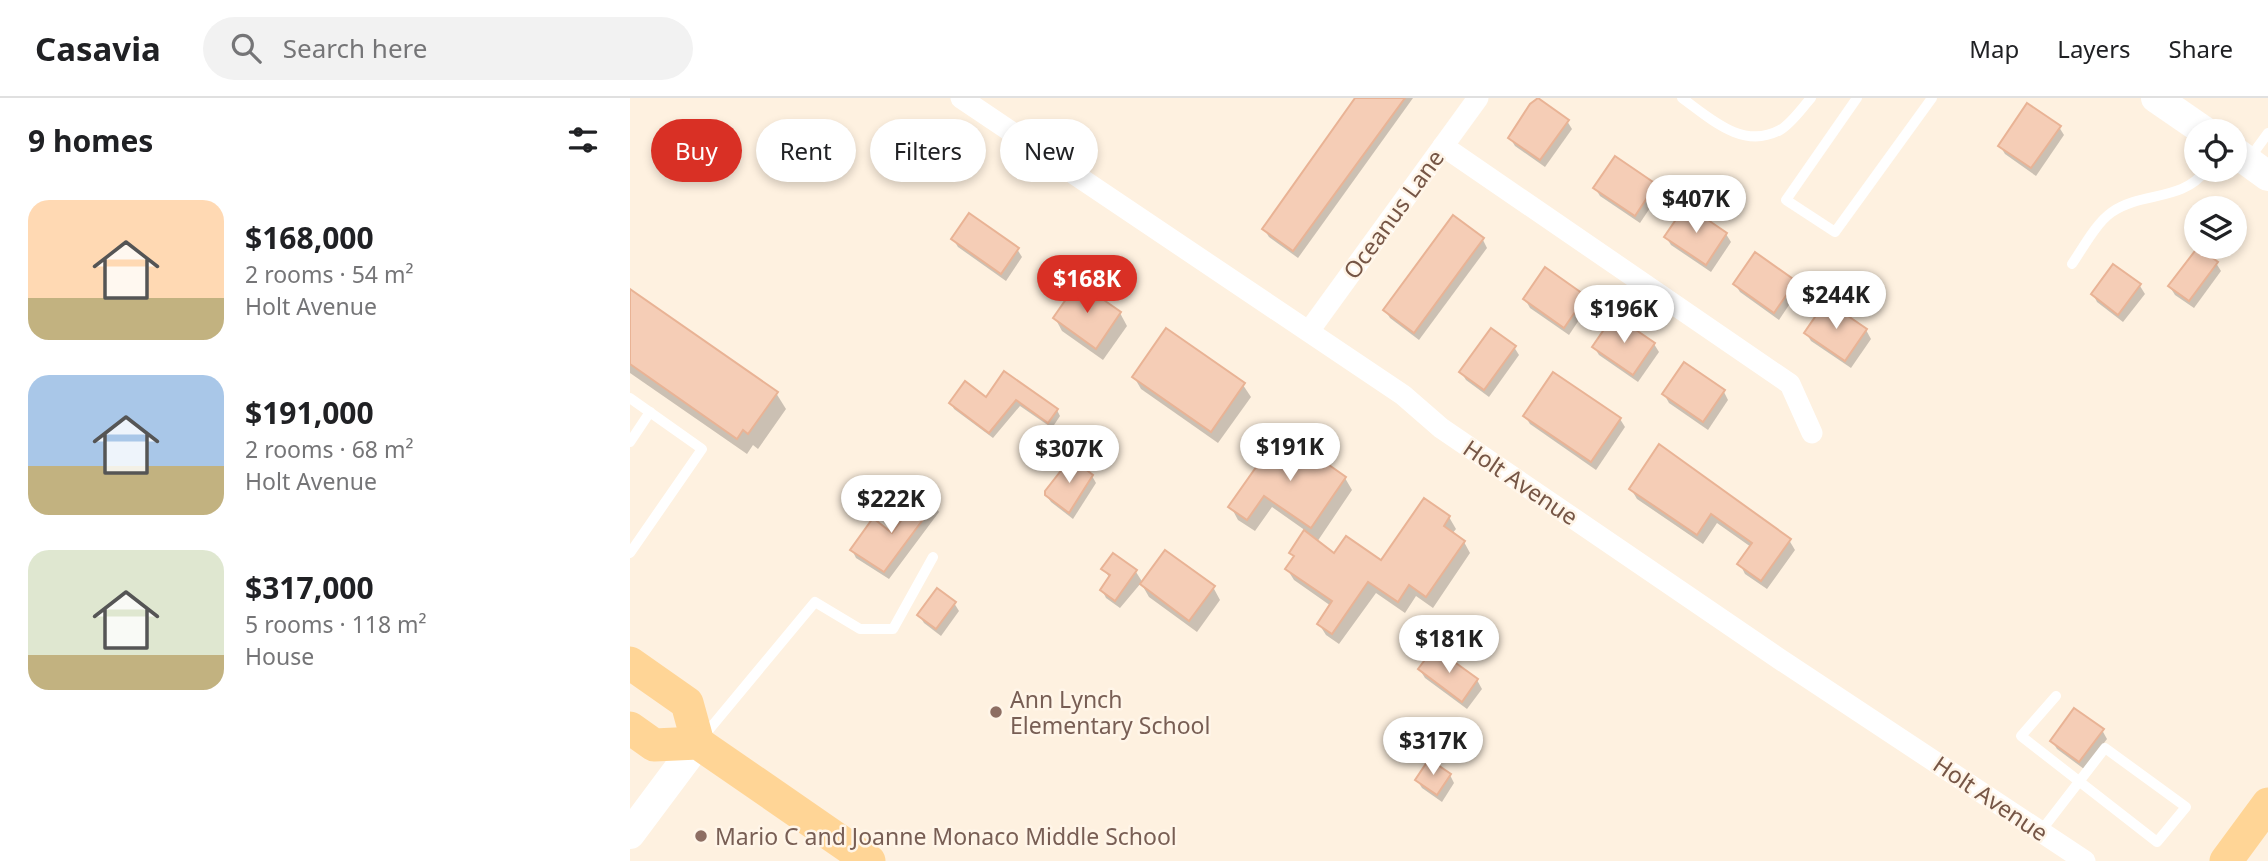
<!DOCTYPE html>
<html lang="en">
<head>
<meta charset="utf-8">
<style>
  :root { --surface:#fff; --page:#f2f2f2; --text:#202124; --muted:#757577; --line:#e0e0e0; --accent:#d93025 }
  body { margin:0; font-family:"Noto Sans",sans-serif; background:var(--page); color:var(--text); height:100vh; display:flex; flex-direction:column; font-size:26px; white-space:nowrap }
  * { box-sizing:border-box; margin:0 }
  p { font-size:23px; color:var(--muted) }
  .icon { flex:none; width:38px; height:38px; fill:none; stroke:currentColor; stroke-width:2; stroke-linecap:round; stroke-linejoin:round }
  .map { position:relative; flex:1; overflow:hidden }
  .drawer { display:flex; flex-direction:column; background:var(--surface); width:630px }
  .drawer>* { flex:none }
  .hud { position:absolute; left:21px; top:21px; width:665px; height:63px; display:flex; gap:14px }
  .controls { position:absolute; left:1554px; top:21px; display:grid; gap:14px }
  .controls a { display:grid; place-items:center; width:63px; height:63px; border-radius:50%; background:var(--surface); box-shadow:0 4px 10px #0003; font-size:35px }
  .price { position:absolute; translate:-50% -60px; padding:0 16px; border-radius:24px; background:#fff; color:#222; font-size:23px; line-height:46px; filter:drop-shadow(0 2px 4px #0008) }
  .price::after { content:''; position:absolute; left:50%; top:42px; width:21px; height:16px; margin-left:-10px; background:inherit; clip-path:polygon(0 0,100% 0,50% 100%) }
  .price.current { background:var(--accent); color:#fff }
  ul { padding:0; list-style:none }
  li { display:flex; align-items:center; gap:21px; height:175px; padding:0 28px }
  li span { display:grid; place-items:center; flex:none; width:196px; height:140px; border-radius:21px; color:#555 }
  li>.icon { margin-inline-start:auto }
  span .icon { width:84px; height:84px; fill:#fffc; stroke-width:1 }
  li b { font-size:30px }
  h2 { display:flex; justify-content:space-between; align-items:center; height:84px; padding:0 28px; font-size:30px }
  .chip { padding:0 24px; border-radius:32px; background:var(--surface); box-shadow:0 4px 10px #0003; font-size:24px; line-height:63px }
  .chip.current { background:var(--accent); color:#fff }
  header { display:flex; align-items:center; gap:42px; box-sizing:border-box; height:98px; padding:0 35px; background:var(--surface); border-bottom:2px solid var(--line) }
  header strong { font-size:33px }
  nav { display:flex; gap:38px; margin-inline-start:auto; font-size:24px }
  .search { width:490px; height:63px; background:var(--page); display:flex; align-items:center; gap:18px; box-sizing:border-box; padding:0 24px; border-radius:38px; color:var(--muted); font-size:26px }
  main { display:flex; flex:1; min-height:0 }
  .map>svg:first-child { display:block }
  .shadow { fill:#0003 }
  .building { fill:#f5cdb6; stroke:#e9b395; stroke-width:2 }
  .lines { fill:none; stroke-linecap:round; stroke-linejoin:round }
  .lane { stroke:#fff; stroke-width:10 }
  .street { stroke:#fff; stroke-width:21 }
  .secondary { stroke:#fff; stroke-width:30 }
  .primary { stroke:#ffd596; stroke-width:33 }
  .education-dot { fill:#8d6e63; stroke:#fff5e8; stroke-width:2.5 }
  .labels { text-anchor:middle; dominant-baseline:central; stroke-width:5; stroke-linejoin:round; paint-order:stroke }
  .street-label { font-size:23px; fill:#765646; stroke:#fff5e8 }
  .education-label { font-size:23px; fill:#785e54; stroke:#fff5e8; text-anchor:start }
</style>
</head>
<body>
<header>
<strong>Casavia</strong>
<div class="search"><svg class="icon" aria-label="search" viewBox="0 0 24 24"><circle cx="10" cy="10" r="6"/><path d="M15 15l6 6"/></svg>Search here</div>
<nav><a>Map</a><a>Layers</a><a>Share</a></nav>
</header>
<main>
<section class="drawer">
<h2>9 homes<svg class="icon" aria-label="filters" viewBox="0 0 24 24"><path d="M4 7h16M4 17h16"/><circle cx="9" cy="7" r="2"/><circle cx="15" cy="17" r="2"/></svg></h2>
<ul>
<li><span style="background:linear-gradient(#ffd9b3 70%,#c2b280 0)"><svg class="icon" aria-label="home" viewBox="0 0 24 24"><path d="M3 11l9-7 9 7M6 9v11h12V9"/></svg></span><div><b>$168,000</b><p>2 rooms · 54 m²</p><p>Holt Avenue</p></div></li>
<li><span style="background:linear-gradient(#a9c7e8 65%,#c2b280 0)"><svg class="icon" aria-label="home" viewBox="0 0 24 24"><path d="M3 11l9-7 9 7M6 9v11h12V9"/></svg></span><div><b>$191,000</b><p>2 rooms · 68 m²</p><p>Holt Avenue</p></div></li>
<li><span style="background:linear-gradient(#dfe7d0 75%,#c2b280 0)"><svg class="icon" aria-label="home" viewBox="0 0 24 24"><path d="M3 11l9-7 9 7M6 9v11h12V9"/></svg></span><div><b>$317,000</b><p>5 rooms · 118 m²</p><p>House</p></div></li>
</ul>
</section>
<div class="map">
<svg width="1638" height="763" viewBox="0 0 1638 763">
  <rect width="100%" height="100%" fill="#fef1e0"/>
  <!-- shadow -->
  <g class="shadow">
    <polygon points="728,0 783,0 668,160 639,139 634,131"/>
    <polygon points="937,23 942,31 915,69 885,48 880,40"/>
    <polygon points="1429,29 1434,37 1406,78 1375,56 1370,48"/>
    <polygon points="1025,87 1030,95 1010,125 970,98 965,90"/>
    <polygon points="1096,136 1101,144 1081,174 1041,147 1036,139"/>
    <polygon points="323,141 387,151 392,159 376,183 328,149"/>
    <polygon points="853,142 857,150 789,242 760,220 755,212"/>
    <polygon points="1586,165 1591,173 1564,210 1545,197 1540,189"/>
    <polygon points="1165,184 1169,192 1149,222 1110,194 1105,186"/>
    <polygon points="1510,188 1515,196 1493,224 1467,204 1463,196"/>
    <polygon points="0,194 146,295 156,311 128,351 123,347 117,356 0,275"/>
    <polygon points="954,199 959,207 939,237 900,210 895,201"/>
    <polygon points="490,215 497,228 473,262 432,233 425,220"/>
    <polygon points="1236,232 1241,241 1221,270 1181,243 1176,235"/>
    <polygon points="1024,246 1029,254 1008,284 969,257 964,249"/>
    <polygon points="884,249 889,257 859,299 836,282 831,274"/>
    <polygon points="374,276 427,312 430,318 422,330 390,308 363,340 324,311 321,305 356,301"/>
    <polygon points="504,279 613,287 621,299 588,345 511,291"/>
    <polygon points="1094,294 1098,302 1078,332 1039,305 1034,296"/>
    <polygon points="895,318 990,321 995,329 966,372 900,326"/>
    <polygon points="644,347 715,380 722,392 687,444 705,457 751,464 819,419 826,431 822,436 834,444 840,455 803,510 786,498 775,515 746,495 709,546 696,537 689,526 701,508 664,482 657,471 665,461 661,455 676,433 642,409 625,433 608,422 601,409"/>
    <polygon points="1030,349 1159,442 1165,452 1137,491 1115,476 1110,466 1121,449 1087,425 1073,446 1007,401 1001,391"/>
    <polygon points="462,378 466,385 443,421 421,404 416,397"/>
    <polygon points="304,406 309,414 259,481 226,460 222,452 262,437"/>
    <polygon points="483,457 506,474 513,485 583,489 590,502 567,534 519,499 511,485 490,510 476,500 472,492 480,480 473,471"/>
    <polygon points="324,505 329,513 311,538 294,525 289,517"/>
    <polygon points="813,557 847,582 852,591 837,611 795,580 790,572"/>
    <polygon points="1472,632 1477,641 1454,671 1427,651 1422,643"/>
    <polygon points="820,677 824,685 812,704 792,690 787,682"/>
  </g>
  <!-- building -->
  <g class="building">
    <polygon points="725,0 775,0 663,153 632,131"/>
    <polygon points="908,0 939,22 910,62 878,40 900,6"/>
    <polygon points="1397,5 1431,28 1401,70 1368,48"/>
    <polygon points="985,58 1026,86 1005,118 963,90"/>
    <polygon points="1056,107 1097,135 1076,167 1034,139"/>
    <polygon points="339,115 389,150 371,176 321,141"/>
    <polygon points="823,117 854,140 784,235 753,212"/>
    <polygon points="1568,149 1588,164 1559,203 1538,188"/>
    <polygon points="1125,154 1166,183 1144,215 1103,186"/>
    <polygon points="1483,166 1511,186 1488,217 1461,196"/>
    <polygon points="915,169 956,198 934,230 893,201"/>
    <polygon points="448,184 491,214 466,251 423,220"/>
    <polygon points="0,191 148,294 118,336 113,332 107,341 0,266"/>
    <polygon points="1196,203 1237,231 1215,263 1174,235"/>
    <polygon points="984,217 1025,245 1003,277 962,249"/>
    <polygon points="536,230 615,285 581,334 502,279"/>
    <polygon points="861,230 886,248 854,292 829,274"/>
    <polygon points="1054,264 1095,292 1073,324 1032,296"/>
    <polygon points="374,273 428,311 418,325 386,302 359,335 319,305 335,283 356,299"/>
    <polygon points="923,274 991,320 961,364 893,318"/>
    <polygon points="655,336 716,379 681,430 634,398 617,422 598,409 643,345 647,347"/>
    <polygon points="1029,346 1161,441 1131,483 1107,466 1122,445 1081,416 1067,437 999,391"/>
    <polygon points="441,360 463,377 439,415 415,397 415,393"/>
    <polygon points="292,394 306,404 254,474 220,452 243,420 262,435"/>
    <polygon points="794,400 820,418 814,428 835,443 796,499 779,487 768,504 738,484 702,536 687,526 702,503 655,471 664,458 659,455 674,432 704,455 716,438 751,462"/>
    <polygon points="535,452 585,488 559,523 510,486"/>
    <polygon points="483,455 507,472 485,503 470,492 480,477 471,471"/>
    <polygon points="307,490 326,504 306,531 287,517"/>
    <polygon points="801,554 808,560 812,555 848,581 832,604 788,571"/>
    <polygon points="1444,610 1474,631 1449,664 1420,643"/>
    <polygon points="799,661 821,676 807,697 785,682"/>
  </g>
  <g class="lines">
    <!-- lane -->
    <g class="lane">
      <path d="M 1052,0 C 1081,21 1113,52 1150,32 C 1161,26 1172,10 1181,0"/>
      <polyline points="1227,0 1156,102 1205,134 1302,0"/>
      <polyline points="1619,61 1638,35"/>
      <path d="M 1442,166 C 1453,150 1466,125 1482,114 C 1513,93 1552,104 1576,72"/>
      <polyline points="0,300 72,351 0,455"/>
      <polyline points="0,344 20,314"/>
      <polyline points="72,640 185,504 230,531 263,531 303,459"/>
      <polyline points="1411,733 1475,650 1556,709 1527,744 1391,638 1426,598"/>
    </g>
    <!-- street -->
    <g class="street">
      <polyline points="331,0 773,297 811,330 1151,562 1455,763"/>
      <polyline points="813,48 1160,286 1182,335"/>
      <polyline points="679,233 848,0"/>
    </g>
    <!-- secondary -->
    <g class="secondary">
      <polyline points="1526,0 1574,33"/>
      <polyline points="1605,54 1638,78"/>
      <polyline points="0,736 68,645"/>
    </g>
    <!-- primary -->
    <g class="primary">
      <polyline points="0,565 57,605 68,645"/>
      <polyline points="0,630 24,647 68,645 239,763"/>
      <polyline points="1596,763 1638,706"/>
    </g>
  </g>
  <!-- markers -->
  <g class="education-dot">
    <circle cx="366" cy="614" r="7"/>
    <circle cx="71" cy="738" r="7"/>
  </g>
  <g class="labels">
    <!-- street labels -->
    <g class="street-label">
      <text transform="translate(763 116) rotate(-54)">Oceanus Lane</text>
      <text transform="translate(891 384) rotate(34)">Holt Avenue</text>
      <text transform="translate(1361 700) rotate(34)">Holt Avenue</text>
    </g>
    <!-- education labels -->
    <g class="education-label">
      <text x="380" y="601">Ann Lynch<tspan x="380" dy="26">Elementary School</tspan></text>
      <text x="85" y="738">Mario C and Joanne Monaco Middle School</text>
    </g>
  </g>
</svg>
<div class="controls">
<a><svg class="icon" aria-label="locate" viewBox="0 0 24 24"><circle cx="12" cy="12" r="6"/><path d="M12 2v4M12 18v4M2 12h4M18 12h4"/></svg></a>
<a><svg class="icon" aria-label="layers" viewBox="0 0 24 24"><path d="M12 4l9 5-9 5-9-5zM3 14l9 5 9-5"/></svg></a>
</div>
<b class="price" style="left:1066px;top:137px">$407K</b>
<b class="price current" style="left:457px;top:217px">$168K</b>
<b class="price" style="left:1206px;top:233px">$244K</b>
<b class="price" style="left:994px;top:247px">$196K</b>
<b class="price" style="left:660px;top:385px">$191K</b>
<b class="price" style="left:439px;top:387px">$307K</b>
<b class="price" style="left:261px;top:437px">$222K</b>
<b class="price" style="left:819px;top:577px">$181K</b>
<b class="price" style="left:803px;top:679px">$317K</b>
<div class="hud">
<a class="chip current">Buy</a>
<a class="chip">Rent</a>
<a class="chip">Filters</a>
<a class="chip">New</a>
</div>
</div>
</main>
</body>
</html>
